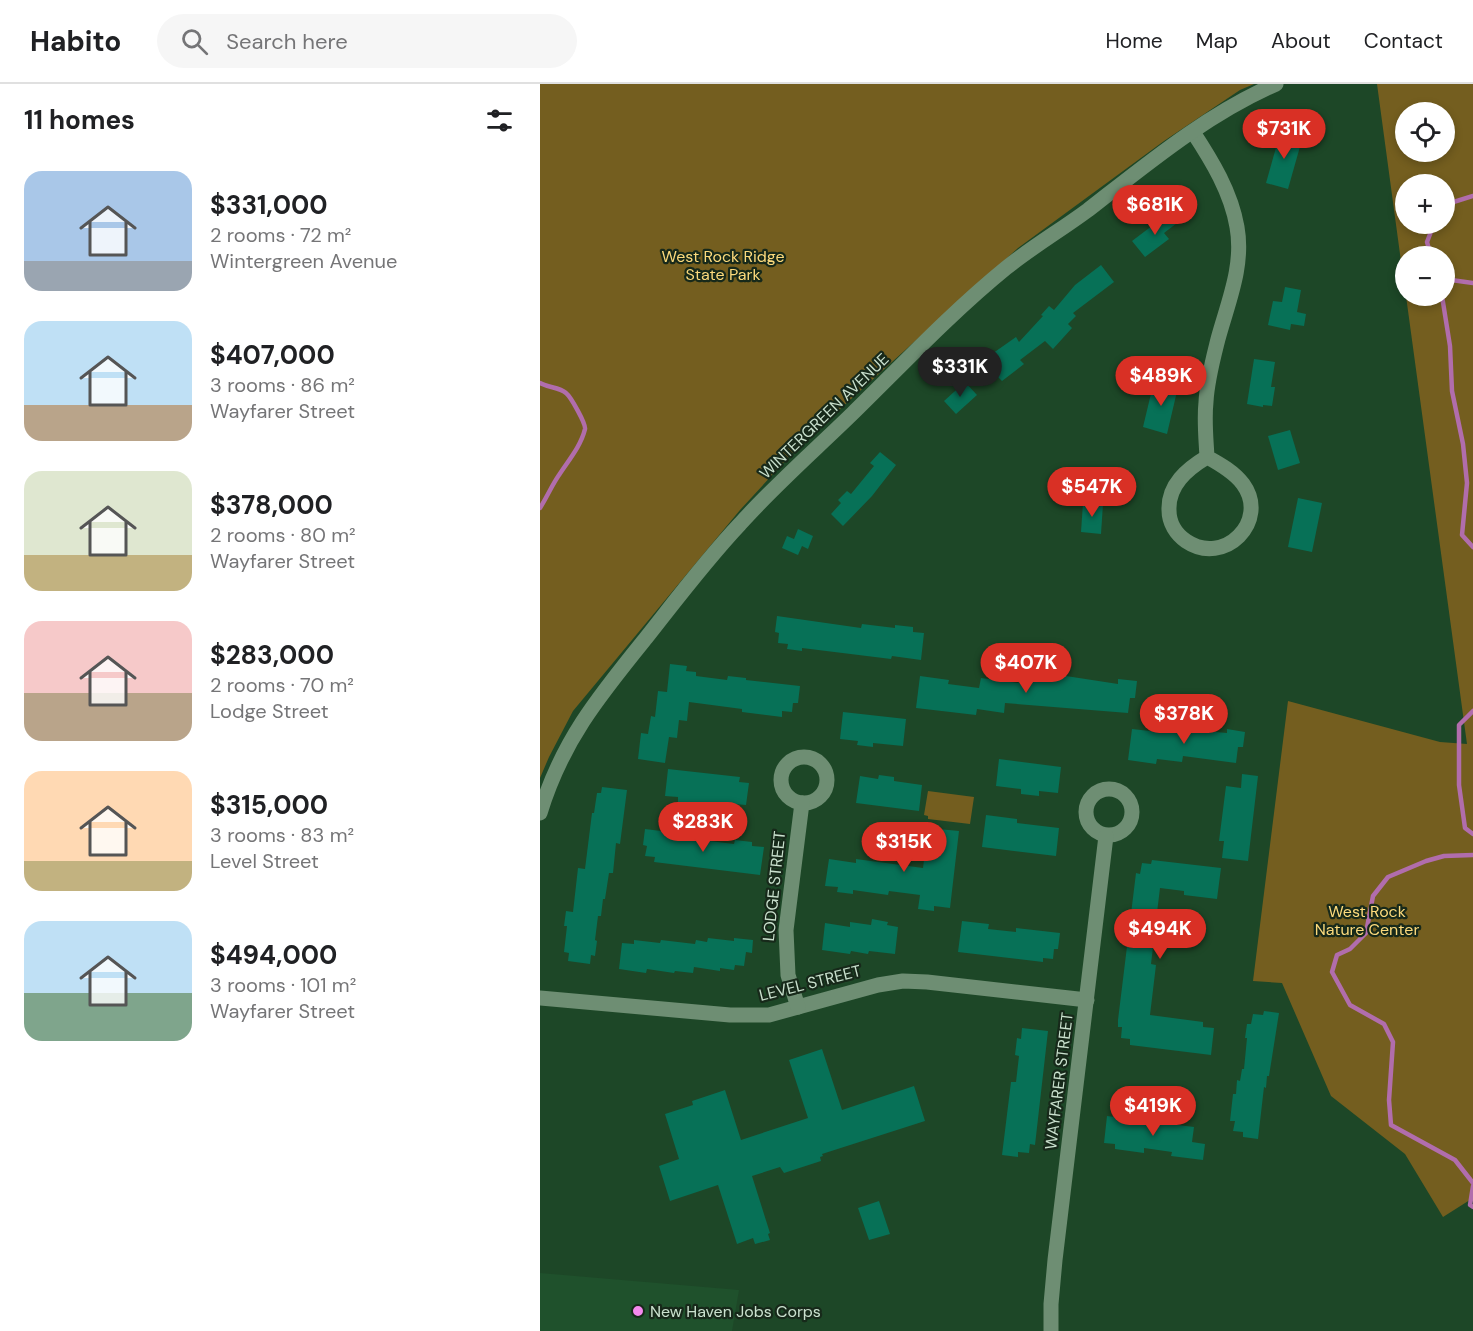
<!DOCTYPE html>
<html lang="en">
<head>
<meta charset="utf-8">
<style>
  :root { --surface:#fff; --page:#f6f6f6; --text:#202124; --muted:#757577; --line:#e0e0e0; --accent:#d93025 }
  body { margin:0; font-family:"DM Sans",sans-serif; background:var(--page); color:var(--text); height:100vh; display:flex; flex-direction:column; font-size:22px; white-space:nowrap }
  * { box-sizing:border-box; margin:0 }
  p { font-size:20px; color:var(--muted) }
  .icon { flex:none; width:33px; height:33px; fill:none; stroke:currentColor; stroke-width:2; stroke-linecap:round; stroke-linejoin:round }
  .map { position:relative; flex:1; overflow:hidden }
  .drawer { display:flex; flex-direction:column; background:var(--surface); width:540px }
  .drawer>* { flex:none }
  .fabs { position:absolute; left:855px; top:18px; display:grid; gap:12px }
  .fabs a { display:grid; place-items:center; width:60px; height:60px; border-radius:50%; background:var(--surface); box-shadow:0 3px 9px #0003; font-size:30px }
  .price { position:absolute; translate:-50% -51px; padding:0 14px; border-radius:21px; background:var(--accent); color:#fff; font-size:20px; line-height:39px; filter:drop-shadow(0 2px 3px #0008) }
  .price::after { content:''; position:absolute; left:50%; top:36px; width:18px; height:14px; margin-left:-9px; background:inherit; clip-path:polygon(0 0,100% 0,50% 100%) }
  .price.current { background:#222; color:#fff }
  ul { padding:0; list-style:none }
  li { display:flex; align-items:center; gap:18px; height:150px; padding:0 24px }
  li span { display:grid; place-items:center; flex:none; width:168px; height:120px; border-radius:18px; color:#555 }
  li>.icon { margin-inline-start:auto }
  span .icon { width:72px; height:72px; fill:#fffc; stroke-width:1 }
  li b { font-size:26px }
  h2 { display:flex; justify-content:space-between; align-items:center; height:72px; padding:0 24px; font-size:26px }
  header { display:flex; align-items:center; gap:36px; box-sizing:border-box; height:84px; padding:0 30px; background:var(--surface); border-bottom:2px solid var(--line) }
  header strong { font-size:28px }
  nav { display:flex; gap:33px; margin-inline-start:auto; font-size:21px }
  .search { width:420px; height:54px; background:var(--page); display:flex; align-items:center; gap:15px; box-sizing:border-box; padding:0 21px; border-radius:33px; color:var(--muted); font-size:22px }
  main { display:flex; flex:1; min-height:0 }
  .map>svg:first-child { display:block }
  .built { fill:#1f512c }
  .green { fill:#745e1f; fill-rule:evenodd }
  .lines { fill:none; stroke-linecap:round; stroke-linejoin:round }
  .stream { stroke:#b16dac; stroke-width:4.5 }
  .building { fill:#077157 }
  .minor { stroke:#6e8e73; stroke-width:15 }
  .poi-dot { fill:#f589ee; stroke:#17291a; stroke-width:2 }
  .labels { text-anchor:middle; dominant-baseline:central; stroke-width:4.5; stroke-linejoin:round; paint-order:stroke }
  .park-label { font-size:16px; fill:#fcda7c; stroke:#17291a }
  .street-label { font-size:16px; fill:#cae1ce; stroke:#17291a }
  .poi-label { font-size:16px; fill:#cae1ce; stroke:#17291a; text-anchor:start }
</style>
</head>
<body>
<header>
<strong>Habito</strong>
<div class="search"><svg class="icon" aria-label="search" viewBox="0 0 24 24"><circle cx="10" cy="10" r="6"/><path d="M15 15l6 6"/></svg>Search here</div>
<nav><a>Home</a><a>Map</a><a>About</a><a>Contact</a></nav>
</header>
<main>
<section class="drawer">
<h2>11 homes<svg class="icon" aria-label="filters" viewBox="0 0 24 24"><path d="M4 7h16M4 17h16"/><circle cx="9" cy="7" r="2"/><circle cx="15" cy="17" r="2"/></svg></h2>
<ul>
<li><span style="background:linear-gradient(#a9c7e8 75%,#9aa5b1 0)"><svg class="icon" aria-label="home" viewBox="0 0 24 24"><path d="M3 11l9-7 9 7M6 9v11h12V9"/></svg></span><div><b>$331,000</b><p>2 rooms · 72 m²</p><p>Wintergreen Avenue</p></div></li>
<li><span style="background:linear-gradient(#bfe0f5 70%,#b9a48a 0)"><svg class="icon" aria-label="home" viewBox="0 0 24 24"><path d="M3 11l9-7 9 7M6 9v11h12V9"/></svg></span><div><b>$407,000</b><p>3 rooms · 86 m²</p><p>Wayfarer Street</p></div></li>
<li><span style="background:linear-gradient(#dfe7d0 70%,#c2b280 0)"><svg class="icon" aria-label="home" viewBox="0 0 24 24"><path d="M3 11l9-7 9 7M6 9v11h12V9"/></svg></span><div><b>$378,000</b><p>2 rooms · 80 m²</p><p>Wayfarer Street</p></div></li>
<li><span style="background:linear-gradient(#f6c9c9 60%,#b9a48a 0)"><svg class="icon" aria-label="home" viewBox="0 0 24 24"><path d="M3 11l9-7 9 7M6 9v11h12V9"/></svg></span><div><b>$283,000</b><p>2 rooms · 70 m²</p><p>Lodge Street</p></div></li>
<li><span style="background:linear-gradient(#ffd9b3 75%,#c2b280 0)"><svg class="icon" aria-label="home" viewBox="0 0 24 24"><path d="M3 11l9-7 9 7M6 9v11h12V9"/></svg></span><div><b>$315,000</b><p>3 rooms · 83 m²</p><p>Level Street</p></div></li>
<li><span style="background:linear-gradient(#bfe0f5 60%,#7fa58c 0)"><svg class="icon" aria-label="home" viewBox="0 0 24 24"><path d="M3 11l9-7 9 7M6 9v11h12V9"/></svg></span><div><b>$494,000</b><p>3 rooms · 101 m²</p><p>Wayfarer Street</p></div></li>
</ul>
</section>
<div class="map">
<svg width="933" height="1247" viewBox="0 0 933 1247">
  <rect width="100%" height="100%" fill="#1d4727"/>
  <!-- built -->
  <polygon class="built" points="0,1189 199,1206 192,1247 0,1247"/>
  <!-- green -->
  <g class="green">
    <polygon points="0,0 714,0 700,6 624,57 478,164 258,363 200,426 33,627 9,673 0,694"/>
    <path d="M 837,0 L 933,0 L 933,1114 L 903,1133 L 865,1070 L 791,1012 L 742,899 L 713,897 L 748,617 L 900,658 L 927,660 L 866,212 L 904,212 L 904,172 L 866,172 L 865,207 ZM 904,28 L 904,68 L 866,68 L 866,28 ZM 904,100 L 904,140 L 866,140 L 866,100 Z"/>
    <polygon points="388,707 434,713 430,740 388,735 388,732 384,731"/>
  </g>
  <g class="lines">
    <!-- stream -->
    <g class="stream">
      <polyline points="904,121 933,112"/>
      <polyline points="891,172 887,158 894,140"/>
      <polyline points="904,195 933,199"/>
      <polyline points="902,212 910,262 912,307 923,360 927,399 922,451 933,463"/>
      <path d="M 0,299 C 9,304 19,303 26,309 C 31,313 46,340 45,345 C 41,362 28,377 19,391 C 12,401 7,413 0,424"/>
      <polyline points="933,627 919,641 919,701 925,744 933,750"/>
      <polyline points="933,771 904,772 886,777 848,793 833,812 826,849 810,865 797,871 792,888 810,921 844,940 853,958 849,1016 851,1041 915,1076 933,1099"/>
      <polyline points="933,1102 930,1121 933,1123"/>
    </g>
  </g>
  <!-- building -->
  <g class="building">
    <polygon points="741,46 763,52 748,105 726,99"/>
    <polygon points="629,129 637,139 624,149 629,155 605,173 592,157"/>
    <polygon points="561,181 574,198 533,229 536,232 528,240 532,244 513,265 505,257 480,276 484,280 462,297 457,292 453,295 439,279 476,253 479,258 503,232 501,231 509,222 514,226 535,201"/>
    <polygon points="745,203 761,206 757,228 766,230 764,242 751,240 750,246 728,241 733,217 742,218"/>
    <polygon points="714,275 735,278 731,303 735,303 732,322 723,321 723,323 707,320"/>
    <polygon points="614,297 638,303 627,350 603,343"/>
    <polygon points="425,298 437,311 416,330 404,317"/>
    <polygon points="750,346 760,379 738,386 728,352"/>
    <polygon points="340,368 356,381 332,412 303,442 291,430 301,419 298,416 307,407 311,410 334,382 330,379"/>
    <polygon points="758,414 782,419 772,468 748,463"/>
    <polygon points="543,419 563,420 561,450 541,448"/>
    <polygon points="258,445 273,452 268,465 262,462 258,471 242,464 247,452 254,455"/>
    <polygon points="237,532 321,544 322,540 355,544 355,541 373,543 373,548 384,549 381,576 352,572 351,575 262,564 262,567 247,565 248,560 238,559 239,549 235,548"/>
    <polygon points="130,580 147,582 146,587 156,588 156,592 187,596 188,592 206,594 206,596 260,602 258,619 253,619 252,628 242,627 242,633 202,628 202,625 149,618 147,637 139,636 137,654 129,653 125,679 98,675 101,649 108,650 111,632 115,633 118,607 127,608"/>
    <polygon points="479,590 518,594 518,592 526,592 578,600 578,595 597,597 595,614 590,614 588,629 465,619 464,629 437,625 436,631 376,624 380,592 409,596 408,600 439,604 441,594 478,599"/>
    <polygon points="303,628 366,635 363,662 333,659 333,663 317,661 318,657 300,655"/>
    <polygon points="620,643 687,649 687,645 705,648 703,663 698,663 696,679 643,672 642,678 617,675 616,680 588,676 592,645 619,648"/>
    <polygon points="459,675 521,683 518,709 499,707 499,712 481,710 481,705 456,702"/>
    <polygon points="128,685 200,693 199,698 209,699 206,721 182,719 182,723 138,718 138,713 125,712"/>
    <polygon points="702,690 718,692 708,777 682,774 684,757 679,757 686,702 701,704"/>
    <polygon points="339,691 354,693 354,697 382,701 379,727 316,719 320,692 338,695"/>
    <polygon points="62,703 87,706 80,760 76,759 73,789 69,789 65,815 63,815 61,832 58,832 55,856 57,857 55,872 51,871 50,880 28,877 29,869 24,868 27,842 24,842 26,827 33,828 38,784 45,785 52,729 54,729 57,709 61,709"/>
    <polygon points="446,731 477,735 477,739 519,744 516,772 442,763"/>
    <polygon points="388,744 419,747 410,824 394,822 394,827 378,825 380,811 349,807 348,811 313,806 313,810 297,808 298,803 285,802 289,775 316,779 316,775 383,784"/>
    <polygon points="105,745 137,749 136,753 194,760 195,756 212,758 212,762 224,763 220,791 114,778 115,773 105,772 107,762 103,761"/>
    <polygon points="612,776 681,784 677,815 644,811 644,807 620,804 616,837 621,837 618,856 614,855 611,880 616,881 610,931 663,938 663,943 674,944 671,971 590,961 590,955 581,954 582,943 578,943 578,936 596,789 600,790 602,779 611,780"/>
    <polygon points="332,835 348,838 347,841 358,843 355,870 329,867 328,870 311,867 310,870 282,866 285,839 310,843 310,838 331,841"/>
    <polygon points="422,837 449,840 448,845 476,848 476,844 520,849 518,865 514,865 513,875 503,874 503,878 418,868"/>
    <polygon points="168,854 194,857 194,854 213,856 212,869 206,868 204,882 195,881 194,886 180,884 180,887 154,883 153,889 135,887 134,889 107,885 106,889 79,885 82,859 94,860 94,856 120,859 121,856 155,860 156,856 167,858"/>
    <polygon points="724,927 739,929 729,992 727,992 726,1004 724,1003 718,1055 703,1053 703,1048 693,1047 695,1037 690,1037 693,1010 696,1010 697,996 700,997 702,985 704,985 707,954 705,954 707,940 711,940 713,930 723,931"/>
    <polygon points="482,944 508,947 495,1061 490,1060 489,1069 478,1068 478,1073 462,1071 471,998 476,998 479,972 475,971 477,954 481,955"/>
    <polygon points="282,965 302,1026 374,1002 385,1037 282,1070 283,1072 280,1073 281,1077 244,1089 240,1083 212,1092 230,1149 228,1150 230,1156 215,1160 213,1154 197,1160 178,1101 130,1117 119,1082 139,1075 125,1030 153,1021 152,1017 185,1006 201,1056 268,1034 249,976"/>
    <polygon points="567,1032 654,1043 652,1058 665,1060 663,1076 631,1072 632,1068 604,1064 604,1069 575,1065 575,1060 564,1059"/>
    <polygon points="339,1117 350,1150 329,1156 318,1124"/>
  </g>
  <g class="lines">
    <!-- minor -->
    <g class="minor">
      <path d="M 653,48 C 672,77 691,108 697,143 C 704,182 688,218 678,255 C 673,275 667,297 666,318 C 664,336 666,354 667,373 C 647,385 628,401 629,426 C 629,439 636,450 646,457 C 684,483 730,437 703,400 C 694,388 680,380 667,373"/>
      <circle cx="264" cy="696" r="23"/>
      <circle cx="569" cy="728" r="23"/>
      <path d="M 0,729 C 22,657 59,612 106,554 C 136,516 166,476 200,440 C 235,401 275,366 313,329 C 363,280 412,228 466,184 C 492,163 521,146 548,126 C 607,80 667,30 736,0"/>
      <polyline points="0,914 190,931 229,931 338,901 363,897 387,898 547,916"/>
      <polyline points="258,923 248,891 246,846 262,719"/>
      <polyline points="511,1247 511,1220 515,1176 566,752"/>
    </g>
  </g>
  <!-- markers -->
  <circle class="poi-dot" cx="98" cy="1227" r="6"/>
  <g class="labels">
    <!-- park labels -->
    <g class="park-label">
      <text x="183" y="172">West Rock Ridge<tspan x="183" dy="18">State Park</tspan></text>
      <text x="827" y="827">West Rock<tspan x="827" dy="18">Nature Center</tspan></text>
    </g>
    <!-- street labels -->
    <g class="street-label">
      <text transform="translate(284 332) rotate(-44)">WINTERGREEN AVENUE</text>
      <text transform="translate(234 802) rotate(-84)">LODGE STREET</text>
      <text transform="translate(270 899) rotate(-14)">LEVEL STREET</text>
      <text transform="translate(519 997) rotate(-83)">WAYFARER STREET</text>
    </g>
    <!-- poi labels -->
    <g class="poi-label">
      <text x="110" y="1227">New Haven Jobs Corps</text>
    </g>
  </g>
</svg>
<div class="fabs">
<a><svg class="icon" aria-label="locate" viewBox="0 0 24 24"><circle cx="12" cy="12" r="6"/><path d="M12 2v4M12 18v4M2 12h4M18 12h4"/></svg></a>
<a>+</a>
<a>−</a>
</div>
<b class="price" style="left:744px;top:76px">$731K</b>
<b class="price" style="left:615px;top:152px">$681K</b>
<b class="price current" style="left:420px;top:314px">$331K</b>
<b class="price" style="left:621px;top:323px">$489K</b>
<b class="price" style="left:552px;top:434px">$547K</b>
<b class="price" style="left:486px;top:610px">$407K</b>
<b class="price" style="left:644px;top:661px">$378K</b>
<b class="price" style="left:163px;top:769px">$283K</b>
<b class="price" style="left:364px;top:789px">$315K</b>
<b class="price" style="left:620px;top:876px">$494K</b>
<b class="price" style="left:613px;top:1053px">$419K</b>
</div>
</main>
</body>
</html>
